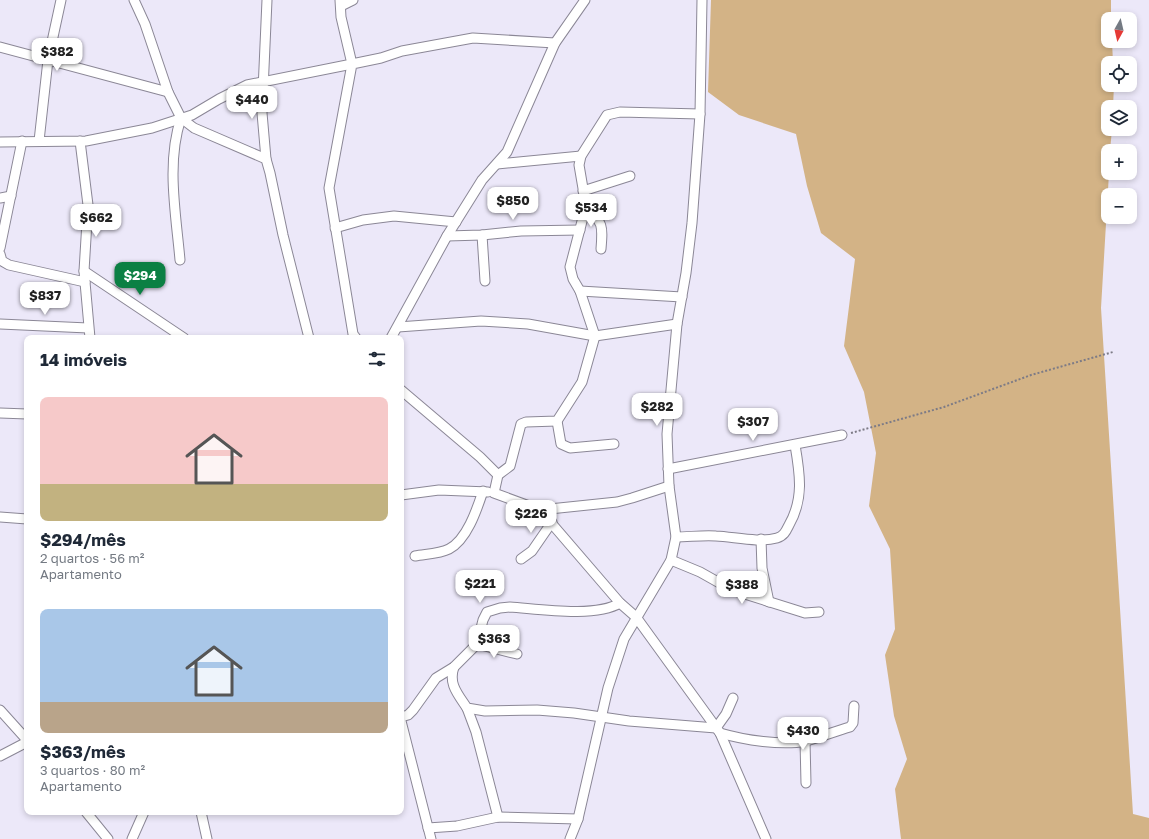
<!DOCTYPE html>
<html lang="pt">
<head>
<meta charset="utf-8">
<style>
  :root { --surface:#fff; --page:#f2f2f3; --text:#1f2937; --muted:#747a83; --accent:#0b8043 }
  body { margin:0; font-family:"Golos Text",sans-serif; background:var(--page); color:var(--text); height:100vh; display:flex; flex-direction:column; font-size:15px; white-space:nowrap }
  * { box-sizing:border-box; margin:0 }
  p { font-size:13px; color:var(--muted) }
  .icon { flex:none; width:22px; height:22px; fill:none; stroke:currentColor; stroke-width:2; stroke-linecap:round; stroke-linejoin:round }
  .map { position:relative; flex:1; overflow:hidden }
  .sheet { position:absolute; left:24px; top:335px; width:380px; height:480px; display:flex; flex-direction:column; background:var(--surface); border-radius:8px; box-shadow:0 2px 6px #0003 }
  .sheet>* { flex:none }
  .needle { width:26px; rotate:188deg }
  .tools { position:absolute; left:1101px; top:12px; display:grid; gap:8px }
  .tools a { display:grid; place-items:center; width:36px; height:36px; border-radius:8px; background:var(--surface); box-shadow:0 2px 6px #0003; font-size:20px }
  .price { position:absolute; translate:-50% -34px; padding:0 9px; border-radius:8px; background:#fff; color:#222; font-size:13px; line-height:26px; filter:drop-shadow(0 1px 2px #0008) }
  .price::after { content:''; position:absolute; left:50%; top:24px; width:12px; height:9px; margin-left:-6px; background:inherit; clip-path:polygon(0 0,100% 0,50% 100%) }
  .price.current { background:var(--accent); color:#fff }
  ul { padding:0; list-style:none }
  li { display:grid; align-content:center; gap:8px; height:212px; padding:0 16px }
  li span { display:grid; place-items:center; height:124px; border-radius:8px; color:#555 }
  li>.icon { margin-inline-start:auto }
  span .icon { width:72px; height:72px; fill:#fffc; stroke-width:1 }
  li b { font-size:17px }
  h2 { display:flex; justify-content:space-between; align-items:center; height:48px; padding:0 16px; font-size:17px }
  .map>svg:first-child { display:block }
  .green { fill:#d3b386 }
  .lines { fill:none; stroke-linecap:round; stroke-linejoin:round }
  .minor-casing { stroke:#8b8796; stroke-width:11 }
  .path { stroke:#7d7b86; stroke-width:2; stroke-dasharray:2 2; stroke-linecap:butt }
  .minor { stroke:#fff; stroke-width:9 }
</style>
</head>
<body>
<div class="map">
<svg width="1149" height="839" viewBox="0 0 1149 839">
  <rect width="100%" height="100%" fill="#ece8f9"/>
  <!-- green -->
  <polygon class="green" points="711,0 1111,0 1111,19 1108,19 1108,41 1112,41 1113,63 1108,63 1108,85 1114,85 1113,107 1108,107 1108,129 1112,129 1110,151 1108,151 1109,173 1101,308 1133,814 1149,818 1149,839 901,839 895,789 907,759 894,716 885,655 895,629 890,549 869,506 876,453 864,392 844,346 855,259 821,233 807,186 796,134 739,115 708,92"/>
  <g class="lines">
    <defs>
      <g id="minor">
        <polyline points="134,0 145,24 168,92 181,118 194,128 266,159 270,173 283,235 309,338"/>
        <polyline points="341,6 353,0"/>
        <polyline points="0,47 168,92"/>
        <polyline points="39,141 48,60 61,0"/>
        <polyline points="80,141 88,205 84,271 90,338"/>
        <polyline points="0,142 86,141 152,128 192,115 219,99 247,85 352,64 341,17 340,0"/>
        <polyline points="266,159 262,113 267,0"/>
        <polyline points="497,164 581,156"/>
        <polyline points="583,191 630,176"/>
        <polyline points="0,198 11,196"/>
        <path d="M 586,206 C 603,223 603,225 601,249"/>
        <polyline points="335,228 363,220 394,216 456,222"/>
        <polyline points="482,235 485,281"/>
        <polyline points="447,236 482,235 521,231 580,230"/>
        <polyline points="0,248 22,141"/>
        <polyline points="0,254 2,261 9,265 85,282"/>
        <path d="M 180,260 C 176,214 166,163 181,118"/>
        <polyline points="84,271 184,338"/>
        <polyline points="580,291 682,297"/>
        <polyline points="0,324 88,328"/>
        <polyline points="398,327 481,321 528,324 595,336 677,324"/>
        <polyline points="356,338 353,334 329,188 352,64 381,58 402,51 473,38 555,43"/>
        <polyline points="391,338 447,236 482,180 507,152 555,43 585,0"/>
        <polyline points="401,390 480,457 498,475 494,493 540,510 620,603 636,617 720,733 766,839"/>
        <polyline points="0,413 27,414"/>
        <polyline points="557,421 561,444 570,448 614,444"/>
        <polyline points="668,469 842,435"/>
        <polyline points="498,475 510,466 521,424 526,422 557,421 582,382 595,336 580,291 573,279 570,267 586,206 579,165 581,156 607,115 620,112 700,114"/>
        <polyline points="401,495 439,490 488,492"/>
        <polyline points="540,510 617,502 632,498 669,486"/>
        <polyline points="0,517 27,519"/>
        <path d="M 676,537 C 689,537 703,535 716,536 C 735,537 759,543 777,538 C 784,536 786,531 789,525 C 804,499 800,474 795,445"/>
        <polyline points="761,539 762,568 769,602"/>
        <path d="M 415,556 C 425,554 439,554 449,549 C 467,540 477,509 483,491"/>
        <polyline points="521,559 532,551 552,522"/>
        <polyline points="671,560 700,572 732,590 805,613 819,612"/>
        <polyline points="477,644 517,654"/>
        <path d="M 454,667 C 448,684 458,694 467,708 L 485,711 L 537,710 L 574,713 L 629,721 L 716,728 L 726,714 L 733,698"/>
        <polyline points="467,708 476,732 498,817"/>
        <polyline points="0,710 27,740"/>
        <path d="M 401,717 L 408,715 L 413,710 L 436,678 L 454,667 L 477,644 L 483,620 L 487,612 L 500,608 L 510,607 C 539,609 595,618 620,603"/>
        <polyline points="401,721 431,839"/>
        <path d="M 720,733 C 744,740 782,746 806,741 C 821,737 836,731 850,727 L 853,723 L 854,706"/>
        <polyline points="805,741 806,783"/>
        <polyline points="0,756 27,742"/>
        <polyline points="86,812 108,839"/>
        <polyline points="201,812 207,839"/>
        <polyline points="428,828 457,826 498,817 578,819"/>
        <polyline points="132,839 144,812"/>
        <polyline points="570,839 578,819 608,688 624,639 671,560 676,537 669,486 667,434 677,324 686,273 692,223 700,114 702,0"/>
      </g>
    </defs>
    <!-- minor casing -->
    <use href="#minor" class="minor-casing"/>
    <!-- path -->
    <polyline class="path" points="851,433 944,407 1031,375 1113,352"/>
    <!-- minor -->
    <use href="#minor" class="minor"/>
  </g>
</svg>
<div class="tools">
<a><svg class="needle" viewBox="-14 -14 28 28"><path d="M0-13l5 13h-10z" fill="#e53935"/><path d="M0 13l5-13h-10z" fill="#747a83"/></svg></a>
<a><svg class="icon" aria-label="locate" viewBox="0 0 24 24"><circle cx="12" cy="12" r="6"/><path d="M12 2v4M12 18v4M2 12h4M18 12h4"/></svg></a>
<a><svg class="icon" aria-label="layers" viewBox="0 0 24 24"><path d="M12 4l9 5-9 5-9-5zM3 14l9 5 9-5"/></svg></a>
<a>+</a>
<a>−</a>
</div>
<b class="price" style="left:57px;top:72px">$382</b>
<b class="price" style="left:252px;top:120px">$440</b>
<b class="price" style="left:513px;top:221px">$850</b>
<b class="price" style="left:591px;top:228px">$534</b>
<b class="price" style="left:96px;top:238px">$662</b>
<b class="price current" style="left:140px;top:296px">$294</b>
<b class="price" style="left:45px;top:316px">$837</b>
<b class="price" style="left:657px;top:427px">$282</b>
<b class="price" style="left:753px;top:442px">$307</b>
<b class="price" style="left:531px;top:534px">$226</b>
<b class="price" style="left:480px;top:604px">$221</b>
<b class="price" style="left:742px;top:605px">$388</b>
<b class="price" style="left:494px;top:659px">$363</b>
<b class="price" style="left:803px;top:751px">$430</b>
<section class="sheet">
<h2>14 imóveis<svg class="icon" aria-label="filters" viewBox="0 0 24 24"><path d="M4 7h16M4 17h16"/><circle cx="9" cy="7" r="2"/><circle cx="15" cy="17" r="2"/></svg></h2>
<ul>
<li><span style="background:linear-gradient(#f6c9c9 70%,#c2b280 0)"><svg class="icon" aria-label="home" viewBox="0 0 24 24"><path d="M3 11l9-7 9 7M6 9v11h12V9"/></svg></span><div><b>$294/mês</b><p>2 quartos · 56 m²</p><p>Apartamento</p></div></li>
<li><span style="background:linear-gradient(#a9c7e8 75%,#b9a48a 0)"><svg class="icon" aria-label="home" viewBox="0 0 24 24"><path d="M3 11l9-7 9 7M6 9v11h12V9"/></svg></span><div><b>$363/mês</b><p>3 quartos · 80 m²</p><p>Apartamento</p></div></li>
</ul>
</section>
</div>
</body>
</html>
